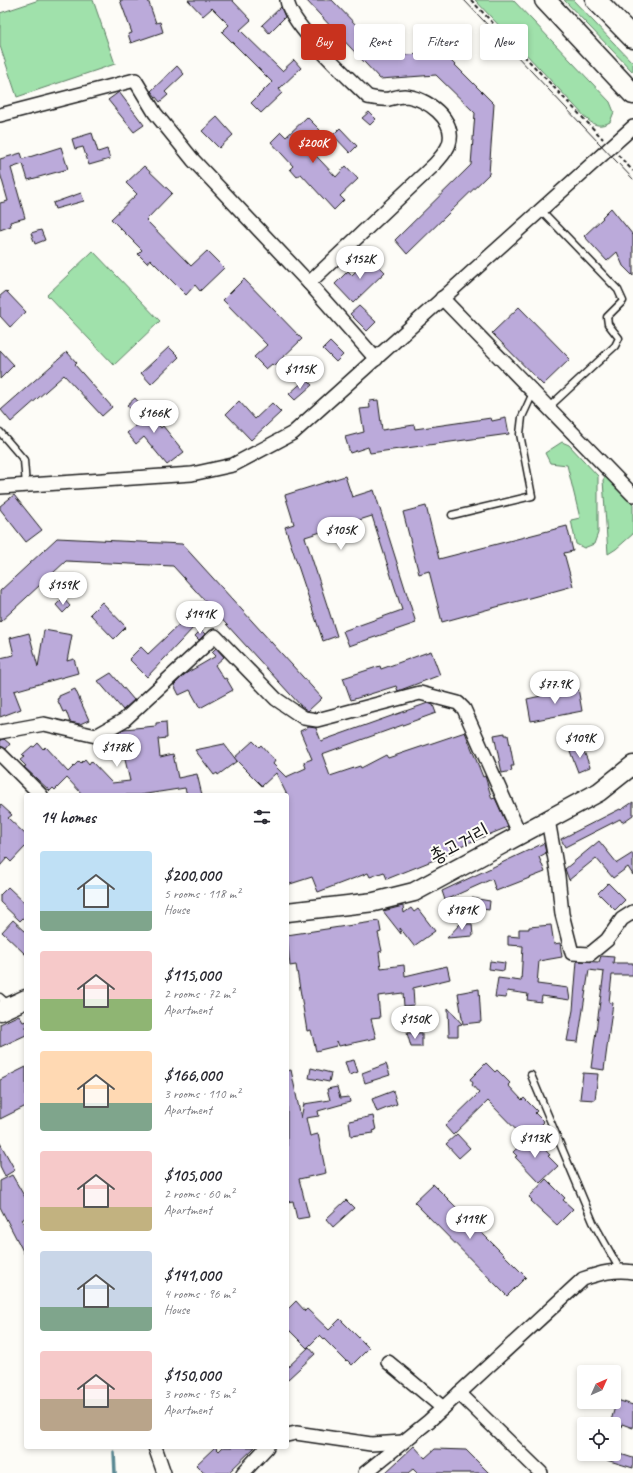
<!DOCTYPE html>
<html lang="en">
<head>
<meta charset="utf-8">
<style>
  :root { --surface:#fff; --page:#f2f2f3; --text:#2b2b33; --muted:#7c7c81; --accent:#c8321e }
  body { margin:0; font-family:Caveat,"Poor Story",sans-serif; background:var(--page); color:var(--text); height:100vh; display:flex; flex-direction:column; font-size:15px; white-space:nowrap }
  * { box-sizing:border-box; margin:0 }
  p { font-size:13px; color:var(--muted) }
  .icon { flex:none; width:22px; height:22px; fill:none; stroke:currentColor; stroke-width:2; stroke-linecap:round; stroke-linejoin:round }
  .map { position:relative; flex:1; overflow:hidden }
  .details { position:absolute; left:24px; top:793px; width:265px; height:656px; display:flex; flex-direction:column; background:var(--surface); border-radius:4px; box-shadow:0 2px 6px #0003 }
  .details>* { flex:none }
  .hud { position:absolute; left:301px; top:24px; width:272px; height:36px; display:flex; gap:8px }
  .needle { width:26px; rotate:45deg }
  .tools { position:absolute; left:577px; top:1365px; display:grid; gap:8px }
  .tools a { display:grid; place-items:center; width:44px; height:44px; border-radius:4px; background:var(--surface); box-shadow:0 2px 6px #0003; font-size:20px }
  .price { position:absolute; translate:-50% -34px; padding:0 9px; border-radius:14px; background:#fff; color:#222; font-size:13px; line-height:26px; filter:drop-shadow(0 1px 2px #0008) }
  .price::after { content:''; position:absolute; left:50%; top:24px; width:12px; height:9px; margin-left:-6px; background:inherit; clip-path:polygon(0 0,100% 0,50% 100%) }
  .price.on { background:var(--accent); color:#fff }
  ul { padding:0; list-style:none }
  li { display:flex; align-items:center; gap:12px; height:100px; padding:0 16px }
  li span { display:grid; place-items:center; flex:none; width:112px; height:80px; border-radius:4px; color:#555 }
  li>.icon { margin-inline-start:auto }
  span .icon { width:48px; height:48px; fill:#fffc; stroke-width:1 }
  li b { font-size:17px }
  h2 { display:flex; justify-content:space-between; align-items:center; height:48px; padding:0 16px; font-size:17px }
  .pill { padding:0 14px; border-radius:4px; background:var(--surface); box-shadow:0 2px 6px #0003; font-size:14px; line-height:36px }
  .pill.on { background:var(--accent); color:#fff }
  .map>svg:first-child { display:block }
  .green { fill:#a0e1ab; stroke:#5e7e64 }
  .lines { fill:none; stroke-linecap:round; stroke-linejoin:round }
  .stream { stroke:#5a8993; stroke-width:3.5 }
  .building { fill:#bbaada; stroke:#1c1c1c }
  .lane-casing { stroke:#1c1c1c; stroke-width:9 }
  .street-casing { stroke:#1c1c1c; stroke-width:16 }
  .secondary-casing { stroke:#1c1c1c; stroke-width:21 }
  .primary-casing { stroke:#1c1c1c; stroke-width:23 }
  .path { stroke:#1c1c1c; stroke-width:2; stroke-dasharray:4 3; stroke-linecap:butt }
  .lane { stroke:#fdfcf7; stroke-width:6 }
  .street { stroke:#fdfcf7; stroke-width:13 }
  .secondary { stroke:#fdfcf7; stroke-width:18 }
  .primary { stroke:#fdfcf7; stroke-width:20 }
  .tram { stroke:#1c1c1c; stroke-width:1 }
  .labels { text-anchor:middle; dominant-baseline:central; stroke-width:4; stroke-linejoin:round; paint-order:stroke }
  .street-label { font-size:20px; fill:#1c1c1c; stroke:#fdfcf7 }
</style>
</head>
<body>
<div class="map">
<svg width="633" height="1473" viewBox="0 0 633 1473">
  <rect width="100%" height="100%" fill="#fdfcf7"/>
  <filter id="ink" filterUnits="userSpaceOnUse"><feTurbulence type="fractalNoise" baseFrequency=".025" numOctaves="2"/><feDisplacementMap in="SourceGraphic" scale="8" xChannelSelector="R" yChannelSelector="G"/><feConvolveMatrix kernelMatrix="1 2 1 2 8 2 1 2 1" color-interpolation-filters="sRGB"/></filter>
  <g filter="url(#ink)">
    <!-- green -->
    <g class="green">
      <polygon points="39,0 93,0 115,64 17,97 0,46 0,13"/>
      <path d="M 475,0 L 513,0 L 610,102 L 614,112 L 610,122 C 601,127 595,126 588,120 Z"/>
      <polygon points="564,0 573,0 633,63 633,72"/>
      <polygon points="93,251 160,321 114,365 47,295"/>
      <polygon points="562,442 569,445 598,476 598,533 594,544 584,548 576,544 571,520 580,518 567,465 550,463 545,453"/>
      <polygon points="605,477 607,477 633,504 633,534 616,549 608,554 603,480"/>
    </g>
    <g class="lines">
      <!-- stream -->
      <polyline class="stream" points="114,1452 115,1473"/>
    </g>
    <!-- building -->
    <g class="building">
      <polygon points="120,0 148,0 156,23 160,22 163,32 131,43 128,34 132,33"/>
      <polygon points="188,0 232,0 251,20 240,30 282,71 294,60 301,68 279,89 282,93 261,113 251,103 272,82 222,32 229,25 212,8 203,16"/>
      <polygon points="306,0 332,0 386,56 443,53 494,104 489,174 407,254 395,240 471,165 475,113 436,75 380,79"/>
      <polygon points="281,7 285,17 269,33 262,25"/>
      <polygon points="177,66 184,74 165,92 168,95 160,102 151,91"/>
      <polygon points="119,92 144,125 134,132 108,100"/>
      <polygon points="369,112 376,119 370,125 362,118"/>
      <polygon points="217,117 233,135 219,148 202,131"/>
      <polygon points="307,117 320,130 305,144 336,177 346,166 358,179 340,196 344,200 334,210 301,174 297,177 290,169 293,166 271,142 281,132 286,137"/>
      <polygon points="340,128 357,146 350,153 333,135"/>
      <polygon points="92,133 98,152 107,149 110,159 89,165 83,147 75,149 72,139"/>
      <polygon points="61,147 68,169 28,180 23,164 11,168 25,218 10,222 11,226 0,230 0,203 8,201 0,173 0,159 21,153 23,159"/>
      <polygon points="144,166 172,193 146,220 191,266 207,251 224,268 200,291 195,285 186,295 150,259 147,263 138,254 142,250 111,219 137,194 126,183"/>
      <polygon points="81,193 84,201 55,209 53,203"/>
      <polygon points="611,208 633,235 633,276 623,266 617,252 607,261 584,236 603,218 602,217"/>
      <polygon points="41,230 45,240 35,244 31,233"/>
      <polygon points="370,257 385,272 353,303 335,284 348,271 352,275"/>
      <polygon points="244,279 302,339 274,366 272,364 266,369 254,357 267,345 223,300"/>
      <polygon points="6,291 26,312 10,327 0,316 0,296"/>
      <polygon points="359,306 376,322 367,331 350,314"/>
      <polygon points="519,307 570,359 543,385 492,333"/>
      <polygon points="330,342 343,355 336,362 323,349"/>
      <polygon points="169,347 179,357 151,384 141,373"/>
      <polygon points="0,350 14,365 0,379"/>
      <polygon points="67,352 77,363 75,365 112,407 102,416 64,375 11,422 1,410"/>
      <polygon points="306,379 312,385 295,400 289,394"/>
      <polygon points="135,398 161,428 163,426 184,452 167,465 144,437 136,444 127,433 141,421 127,405"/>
      <polygon points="378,400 382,430 414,425 415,429 491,418 492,421 506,418 509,434 370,453 368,447 350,453 345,437 364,432 360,409 370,408 369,401"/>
      <polygon points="239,401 255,419 272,403 281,412 251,440 226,414"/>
      <polygon points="345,476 352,497 374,490 416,623 349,646 343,631 402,610 372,516 305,537 337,636 323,641 285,527 294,524 285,495"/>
      <polygon points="14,495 42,530 26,542 0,509 0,506"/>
      <polygon points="426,506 439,559 567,526 573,551 564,553 573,586 442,622 429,571 419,574 403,512"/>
      <polygon points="57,538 182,544 322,698 308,711 301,706 173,566 66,561 0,622 0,591"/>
      <polygon points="63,598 70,606 63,613 56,605"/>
      <polygon points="102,602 126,627 114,639 90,614"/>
      <polygon points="187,617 195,626 147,677 129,659 141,647 148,654"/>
      <polygon points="44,630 72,635 67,661 74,659 78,673 14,691 21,709 0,717 0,658 14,655 10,638 29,633 38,667"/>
      <polygon points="201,630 205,634 199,640 195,636"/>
      <polygon points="216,648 224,657 215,665 224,679 226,678 233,690 200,708 190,690 179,695 174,685 185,674 216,656 212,652"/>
      <polygon points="431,651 440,675 398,691 396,686 351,700 343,678 380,666 381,669"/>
      <polygon points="111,673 134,700 123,710 98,681"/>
      <polygon points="578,688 582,711 531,721 527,699"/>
      <polygon points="75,689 89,720 80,724 70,722 66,711 63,712 57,699 59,698 59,696"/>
      <polygon points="428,703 433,705 436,713 322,754 330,776 360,766 361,768 386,755 388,758 465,732 483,777 485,776 492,799 495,798 508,827 453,849 454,852 387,879 384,872 370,877 368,873 318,892 312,877 287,885 287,795 276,773 262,786 234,758 253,741 259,747 261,745 275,761 273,764 286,777 306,768 304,762 312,759 300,731 309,727 316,728 321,741"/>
      <polygon points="166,722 167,738 158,739 160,757 173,754 178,778 197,774 202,795 187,795 185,788 140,795 83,795 67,778 55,790 53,788 50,791 24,767 26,766 20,760 24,757 22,755 32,746 34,747 38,743 43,749 45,747 68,772 79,761 81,763 85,759 89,764 91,761 112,783 130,781 123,751 115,751 113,736 124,729 156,726 156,723"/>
      <polygon points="505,733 505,735 508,735 514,766 511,766 512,771 502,773 494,735"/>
      <polygon points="4,739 10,744 6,749 0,746 0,740"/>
      <polygon points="224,744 237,761 218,775 217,773 214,775 195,750"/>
      <polygon points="582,746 590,767 578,772 570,751"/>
      <polygon points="633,802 633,815 626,820 622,822 620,819 565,847 561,839 620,809 621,810"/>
      <polygon points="0,804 12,815 8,818 26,835 26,846 11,862 7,858 0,866"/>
      <polygon points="599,841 617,863 633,853 633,875 628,867 613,878 596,858 569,880 565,869"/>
      <polygon points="544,843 546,853 539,857 545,872 496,891 492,879 445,900 442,891"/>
      <polygon points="608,883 625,900 615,910 598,893"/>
      <polygon points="8,887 26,904 26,915 20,921 0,902 0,895"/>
      <polygon points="472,898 490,901 489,910 470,907"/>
      <polygon points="403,906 404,913 411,908 414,912 418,909 435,931 414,946 400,928 401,934 383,911"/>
      <polygon points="13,920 26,932 26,955 2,932"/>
      <polygon points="379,921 381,932 378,933 382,951 379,952 381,968 404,965 405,976 447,966 450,979 413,988 414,1005 404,1006 403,993 378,996 380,1018 371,1019 376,1038 339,1046 337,1041 336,1046 316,1051 311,1030 307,1031 296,965 290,966 287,935"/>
      <polygon points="460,924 472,924 473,936 447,938"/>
      <polygon points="551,925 554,944 560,943 562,957 539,961 537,984 568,988 570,1000 542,996 541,1002 527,1000 528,994 507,991 506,998 495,997 498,978 521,981 523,946 508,945 508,936 519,937 519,929 529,929 529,927"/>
      <polygon points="601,956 614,957 613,963 633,963 633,975 612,975 609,1002 613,1003 604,1070 591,1068 604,972 589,970 578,1042 567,1041 573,1010 577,961 599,962"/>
      <polygon points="490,961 505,963 504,971 489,969"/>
      <polygon points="479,989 481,1022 463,1024 458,993"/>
      <polygon points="448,1008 462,1024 458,1025 458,1036 449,1036"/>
      <polygon points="19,1015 23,1022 26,1021 26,1035 0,1047 0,1024"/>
      <polygon points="407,1033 422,1033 422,1047 411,1047"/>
      <polygon points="354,1060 358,1072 349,1075 345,1062"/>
      <polygon points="486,1063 495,1072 497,1070 510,1083 508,1085 522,1100 524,1098 537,1111 535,1113 544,1122 526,1140 488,1101 453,1135 445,1126 479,1093 472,1085 473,1083 470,1079"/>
      <polygon points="386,1064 390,1075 365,1083 362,1073"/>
      <polygon points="26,1067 26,1106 0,1119 0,1080"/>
      <polygon points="311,1068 331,1073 329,1082 309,1078"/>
      <polygon points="291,1070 301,1118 304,1104 330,1100 327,1089 337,1087 340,1098 349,1097 350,1102 318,1111 319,1116 306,1118 310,1136 318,1134 326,1173 299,1179 309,1217 297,1219 293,1201 287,1202 287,1071"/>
      <polygon points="583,1073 598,1074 595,1100 580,1099"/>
      <polygon points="393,1091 397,1104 377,1112 372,1099"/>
      <polygon points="373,1116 376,1130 373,1131 374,1133 351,1136 349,1121"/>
      <polygon points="457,1134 470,1148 459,1158 446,1144"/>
      <polygon points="531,1135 550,1155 548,1156 558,1166 540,1183 515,1157 517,1156 513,1152"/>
      <polygon points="0,1143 15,1170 5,1176 0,1166"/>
      <polygon points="12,1175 26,1199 26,1217 22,1220 26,1228 26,1257 0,1207 0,1181"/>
      <polygon points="546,1179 565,1198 563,1200 573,1209 557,1225 531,1201 532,1200 529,1197"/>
      <polygon points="433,1184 526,1277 507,1296 414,1202"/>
      <polygon points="346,1200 354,1208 333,1227 326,1219"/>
      <polygon points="296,1301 305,1311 307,1309 329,1330 340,1319 369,1348 352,1365 347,1360 346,1361 320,1335 307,1348 287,1328 287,1310"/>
      <polygon points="309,1347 315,1354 287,1380 287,1368"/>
      <polygon points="617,1400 633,1405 633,1428 622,1424 616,1443 614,1443 614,1424 610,1424"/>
      <polygon points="414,1446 425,1458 435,1449 466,1450 489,1473 417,1473 413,1469 408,1473 385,1473"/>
      <polygon points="215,1447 219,1451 223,1447 255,1447 228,1473 204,1473 196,1465"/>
      <polygon points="614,1452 633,1458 633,1468 593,1456 593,1454 614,1454"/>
    </g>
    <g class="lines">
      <defs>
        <g id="lane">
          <polyline points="540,209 618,290 623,301 607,317 608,324 619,338 615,346 548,408"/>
          <polyline points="0,432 24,460 26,486"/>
          <polyline points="452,515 532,496 520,434 522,417 533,393"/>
          <polyline points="0,997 9,1005"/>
          <polyline points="531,1075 593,1222 620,1270"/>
        </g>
        <g id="street">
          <path d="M 287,0 C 290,25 348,77 368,97 C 374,98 382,100 389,99 C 394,98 399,96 404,96 C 426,97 457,120 449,144 C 447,151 439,159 435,164 L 309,283"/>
          <polyline points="0,115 135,80 155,113 193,160 309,283 376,359"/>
          <polyline points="442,298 633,495"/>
          <polyline points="0,487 192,474 233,465 293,433 633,127"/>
          <polyline points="0,732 44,724 96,736 124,720 215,636 276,699 304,718 317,720 420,693 458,703 464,709 520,835"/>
          <polyline points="0,754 41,795"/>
          <polyline points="548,820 558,876 562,914 572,953 590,954 607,940 622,919 633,912"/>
          <polyline points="388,1362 443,1408"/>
          <polyline points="459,1393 541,1473"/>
          <polyline points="287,1435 296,1433 371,1444 403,1442"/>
          <polyline points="155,1447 164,1473"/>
          <polyline points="243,1473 267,1447"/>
          <path d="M 365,1473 L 429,1421 L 583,1279 C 600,1273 615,1269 633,1272"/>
        </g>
        <g id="secondary">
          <polyline points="287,912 374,902 414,892 599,792 633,765"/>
          <polyline points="0,1011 26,999"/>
        </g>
        <g id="primary">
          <polyline points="545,0 633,94"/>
          <polyline points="596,0 633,38"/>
        </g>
      </defs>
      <!-- lane casing -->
      <use href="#lane" class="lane-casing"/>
      <!-- street casing -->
      <use href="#street" class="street-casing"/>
      <!-- secondary casing -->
      <use href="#secondary" class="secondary-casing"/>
      <!-- primary casing -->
      <use href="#primary" class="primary-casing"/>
      <!-- path -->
      <g class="path">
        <polyline points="471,0 603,139"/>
        <polyline points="618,155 633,171"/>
      </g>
      <!-- lane -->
      <use href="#lane" class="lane"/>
      <!-- street -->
      <use href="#street" class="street"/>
      <!-- secondary -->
      <use href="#secondary" class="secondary"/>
      <!-- primary -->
      <use href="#primary" class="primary"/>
      <!-- tram -->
      <polyline class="tram" points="464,0 633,179"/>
    </g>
  </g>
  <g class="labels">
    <!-- street labels -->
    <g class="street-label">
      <text transform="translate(459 843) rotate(-28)">총고거리</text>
    </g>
  </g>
</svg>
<div class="tools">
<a><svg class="needle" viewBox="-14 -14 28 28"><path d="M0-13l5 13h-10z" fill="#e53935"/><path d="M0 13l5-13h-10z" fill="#7c7c81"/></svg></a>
<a><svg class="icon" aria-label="locate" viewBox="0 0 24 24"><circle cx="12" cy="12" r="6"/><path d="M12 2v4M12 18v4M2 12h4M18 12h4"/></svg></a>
</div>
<b class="price on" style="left:313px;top:164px">$200K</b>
<b class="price" style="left:360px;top:280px">$152K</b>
<b class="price" style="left:300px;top:390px">$115K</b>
<b class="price" style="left:154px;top:434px">$166K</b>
<b class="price" style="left:341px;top:551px">$105K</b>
<b class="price" style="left:63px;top:606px">$159K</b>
<b class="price" style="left:200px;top:635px">$141K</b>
<b class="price" style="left:555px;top:705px">$77.9K</b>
<b class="price" style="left:580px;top:759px">$109K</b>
<b class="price" style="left:117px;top:768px">$178K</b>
<b class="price" style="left:462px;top:931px">$181K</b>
<b class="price" style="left:415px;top:1040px">$150K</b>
<b class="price" style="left:535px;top:1159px">$113K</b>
<b class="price" style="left:470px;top:1240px">$119K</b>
<div class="hud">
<a class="pill on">Buy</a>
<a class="pill">Rent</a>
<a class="pill">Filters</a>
<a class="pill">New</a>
</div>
<section class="details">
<h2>14 homes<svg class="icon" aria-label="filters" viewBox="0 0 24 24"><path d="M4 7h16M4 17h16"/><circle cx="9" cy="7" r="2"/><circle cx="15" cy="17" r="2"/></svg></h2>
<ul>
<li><span style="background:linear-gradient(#bfe0f5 75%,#7fa58c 0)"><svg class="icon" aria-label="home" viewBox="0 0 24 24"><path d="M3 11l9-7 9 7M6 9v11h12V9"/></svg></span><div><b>$200,000</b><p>5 rooms · 118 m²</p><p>House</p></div></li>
<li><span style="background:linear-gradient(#f6c9c9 60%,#8fb573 0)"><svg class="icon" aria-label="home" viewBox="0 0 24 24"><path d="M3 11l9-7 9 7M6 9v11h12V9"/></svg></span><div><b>$115,000</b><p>2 rooms · 72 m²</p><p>Apartment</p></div></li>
<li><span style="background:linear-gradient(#ffd9b3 65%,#7fa58c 0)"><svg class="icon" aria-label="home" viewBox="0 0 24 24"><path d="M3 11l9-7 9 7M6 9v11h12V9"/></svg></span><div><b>$166,000</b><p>3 rooms · 110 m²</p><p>Apartment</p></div></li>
<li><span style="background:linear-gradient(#f6c9c9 70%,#c2b280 0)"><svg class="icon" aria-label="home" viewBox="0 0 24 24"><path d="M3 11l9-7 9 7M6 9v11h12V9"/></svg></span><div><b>$105,000</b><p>2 rooms · 60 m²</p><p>Apartment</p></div></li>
<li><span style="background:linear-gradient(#c9d6e8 70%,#7fa58c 0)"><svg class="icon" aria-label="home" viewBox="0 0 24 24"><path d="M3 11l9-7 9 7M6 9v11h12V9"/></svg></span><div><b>$141,000</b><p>4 rooms · 96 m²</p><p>House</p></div></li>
<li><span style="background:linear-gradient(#f6c9c9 60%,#b9a48a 0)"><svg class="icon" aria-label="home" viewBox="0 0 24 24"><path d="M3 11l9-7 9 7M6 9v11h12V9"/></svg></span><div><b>$150,000</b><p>3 rooms · 95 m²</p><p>Apartment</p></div></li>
</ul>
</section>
</div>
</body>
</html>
